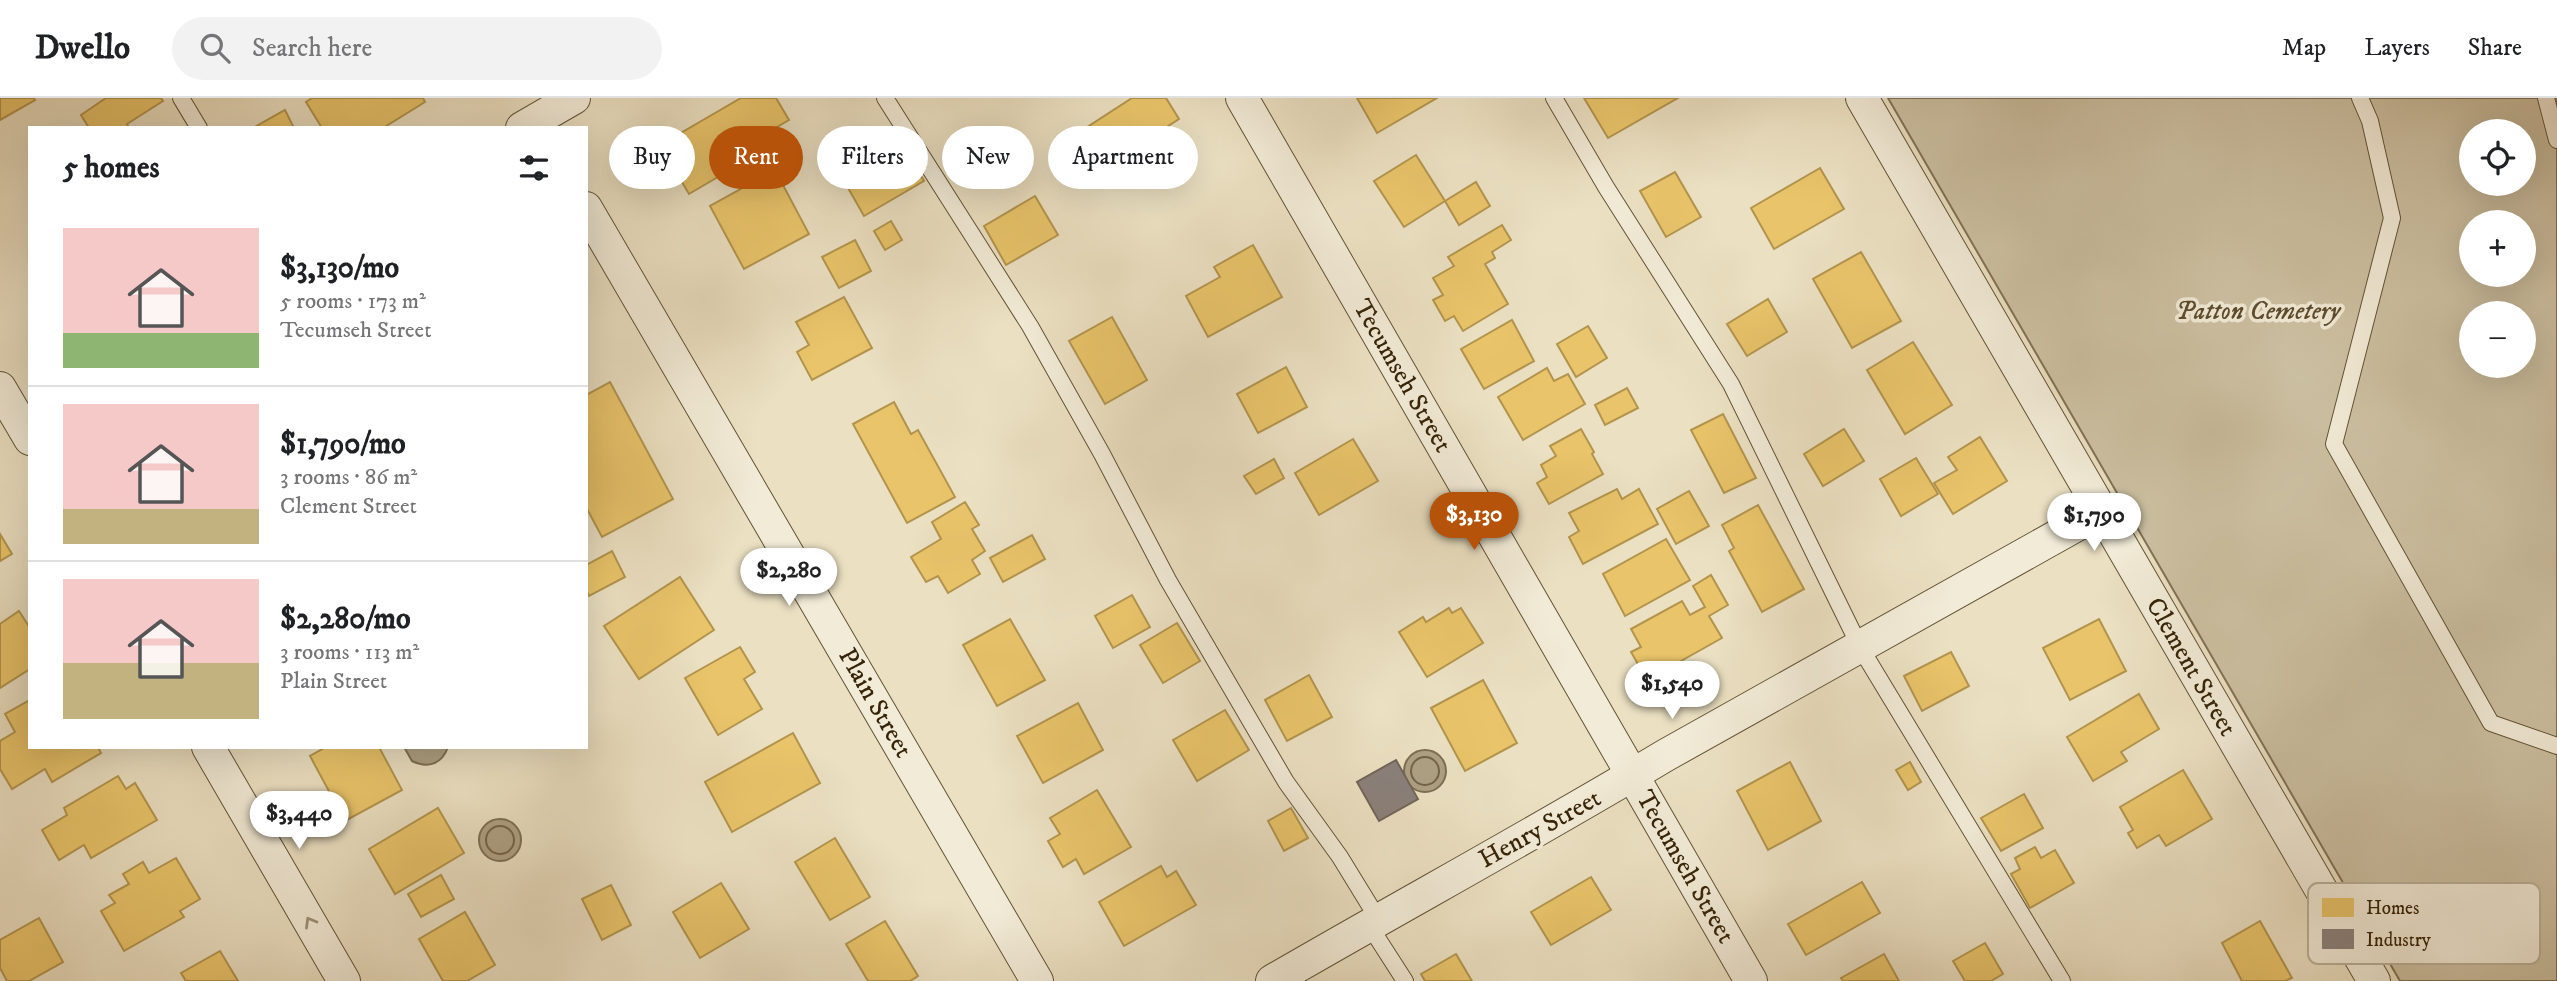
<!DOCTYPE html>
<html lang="en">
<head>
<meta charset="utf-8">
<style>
  :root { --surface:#fff; --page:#f2f2f2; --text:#202124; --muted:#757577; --line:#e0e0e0; --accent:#b45309 }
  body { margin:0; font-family:"IM FELL DW Pica",serif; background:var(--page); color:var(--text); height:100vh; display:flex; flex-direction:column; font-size:26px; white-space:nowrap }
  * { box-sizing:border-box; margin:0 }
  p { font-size:23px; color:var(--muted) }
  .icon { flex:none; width:38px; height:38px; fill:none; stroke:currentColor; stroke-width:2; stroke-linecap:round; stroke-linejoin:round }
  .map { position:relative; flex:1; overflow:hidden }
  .sheet { position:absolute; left:28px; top:28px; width:560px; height:623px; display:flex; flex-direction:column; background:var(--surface); border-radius:0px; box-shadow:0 7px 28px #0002 }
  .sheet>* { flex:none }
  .top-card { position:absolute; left:609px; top:28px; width:665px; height:63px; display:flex; gap:14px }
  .fabs { position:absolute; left:2459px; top:21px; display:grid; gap:14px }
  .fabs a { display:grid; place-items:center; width:77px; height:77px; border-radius:50%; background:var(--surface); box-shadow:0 7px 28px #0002; font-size:35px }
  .price { position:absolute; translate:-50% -60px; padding:0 16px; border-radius:24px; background:#fff; color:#222; font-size:23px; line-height:46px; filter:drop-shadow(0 2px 4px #0008) }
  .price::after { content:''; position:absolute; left:50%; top:42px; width:21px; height:16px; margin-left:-10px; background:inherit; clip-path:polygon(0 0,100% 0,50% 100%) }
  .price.active { background:var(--accent); color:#fff }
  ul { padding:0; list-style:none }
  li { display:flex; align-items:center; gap:21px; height:175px; padding:0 35px }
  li+li { border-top:2px solid var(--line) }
  li span { display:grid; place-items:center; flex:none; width:196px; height:140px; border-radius:0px; color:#555 }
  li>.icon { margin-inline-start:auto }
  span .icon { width:84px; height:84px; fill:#fffc; stroke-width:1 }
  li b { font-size:30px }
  h2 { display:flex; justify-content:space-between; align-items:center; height:84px; padding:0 35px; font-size:30px }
  .tag { padding:0 24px; border-radius:32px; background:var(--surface); box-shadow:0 7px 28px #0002; font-size:24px; line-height:63px }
  .tag.active { background:var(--accent); color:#fff }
  header { display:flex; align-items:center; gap:42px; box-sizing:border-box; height:98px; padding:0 35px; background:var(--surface); border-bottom:2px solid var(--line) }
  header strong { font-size:33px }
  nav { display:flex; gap:38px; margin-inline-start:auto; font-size:24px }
  .search { width:490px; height:63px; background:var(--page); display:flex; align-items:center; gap:18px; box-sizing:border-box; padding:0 24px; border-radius:38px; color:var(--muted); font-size:26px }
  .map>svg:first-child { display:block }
  .green { fill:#ccc0a2; stroke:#817255; stroke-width:2; fill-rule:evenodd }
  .water { fill:#ada083; stroke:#7d6e52; stroke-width:2 }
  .homes { fill:#e9c46a; stroke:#b3944d; stroke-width:2 }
  .industry { fill:#8a817c; stroke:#716559; stroke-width:2 }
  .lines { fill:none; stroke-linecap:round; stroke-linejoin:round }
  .shore { stroke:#726246; stroke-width:2 }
  .lane-casing { stroke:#635336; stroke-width:18 }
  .street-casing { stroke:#635336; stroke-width:34 }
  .lane { stroke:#f2ebd7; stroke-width:16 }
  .street { stroke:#f2ebd7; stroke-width:32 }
  .oneway { stroke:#9d917a }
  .labels { text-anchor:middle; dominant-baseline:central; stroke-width:7; stroke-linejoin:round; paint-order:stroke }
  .park-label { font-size:26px; font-style:italic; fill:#5c4b2e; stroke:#f2ebd7 }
  .street-label { font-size:26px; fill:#362408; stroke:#f2ebd7 }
  .key { fill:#f2ebd7; stroke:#baaf99; stroke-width:2 }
  .key-label { font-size:19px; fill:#362408 }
</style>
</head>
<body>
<header>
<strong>Dwello</strong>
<div class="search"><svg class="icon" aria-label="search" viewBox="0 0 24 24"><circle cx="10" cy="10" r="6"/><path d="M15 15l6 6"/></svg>Search here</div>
<nav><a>Map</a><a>Layers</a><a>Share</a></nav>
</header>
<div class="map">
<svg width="2557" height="883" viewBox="0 0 2557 883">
  <rect width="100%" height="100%" fill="#ebe0c2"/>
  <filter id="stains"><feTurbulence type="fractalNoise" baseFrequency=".00286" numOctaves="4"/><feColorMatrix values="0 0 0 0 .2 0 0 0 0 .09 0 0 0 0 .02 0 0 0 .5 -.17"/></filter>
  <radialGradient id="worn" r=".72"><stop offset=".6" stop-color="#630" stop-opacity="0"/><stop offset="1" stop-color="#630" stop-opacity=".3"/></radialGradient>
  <!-- green -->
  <path class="green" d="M 1888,0 L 2557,0 L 2557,883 L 2400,883 ZM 2471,33 L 2524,33 L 2524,86 L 2471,86 ZM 2471,124 L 2524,124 L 2524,177 L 2471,177 ZM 2471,215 L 2524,215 L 2524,268 L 2471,268 Z"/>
  <!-- water -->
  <g class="water">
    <path d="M 404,649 L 448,649 C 442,666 428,671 412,663 Z"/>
    <circle cx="1425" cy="673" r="21"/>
    <circle cx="500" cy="742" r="21"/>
  </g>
  <!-- homes -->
  <g class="homes">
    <polygon points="0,0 34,0 35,2 0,22"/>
    <polygon points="106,0 161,0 163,3 127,26 129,30 89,30 81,17"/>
    <polygon points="312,0 423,0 425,4 383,30 322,30 306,4"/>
    <polygon points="741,0 776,0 789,22 750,45 743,33 727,42 740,66 689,96 660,47"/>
    <polygon points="1132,0 1166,0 1179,21 1101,72 1078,35"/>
    <polygon points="1357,0 1437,0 1377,35"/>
    <polygon points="1584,0 1678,0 1608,40"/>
    <polygon points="285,12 294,30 253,30"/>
    <polygon points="899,39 924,83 864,118 843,81 861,70 857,64"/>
    <polygon points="1416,57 1445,103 1404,129 1374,83"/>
    <polygon points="1820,70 1844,111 1774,151 1751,110"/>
    <polygon points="775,72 809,136 744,171 710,108"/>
    <polygon points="1675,74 1701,119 1666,139 1640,93"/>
    <polygon points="1476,84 1490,108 1459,127 1445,103"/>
    <polygon points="1035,98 1058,137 1006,167 984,128"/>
    <polygon points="891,123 902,142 885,152 874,133"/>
    <polygon points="1502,127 1511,142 1492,154 1495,160 1485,166 1508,206 1463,233 1454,218 1445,223 1433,202 1443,197 1433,180 1454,168 1448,159"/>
    <polygon points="855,142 871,173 839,190 822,159"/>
    <polygon points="1253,147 1282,199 1208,239 1186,198 1220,179 1214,169"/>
    <polygon points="1861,154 1901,223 1852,250 1813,181"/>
    <polygon points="844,199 872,250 812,282 797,254 809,247 796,224"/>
    <polygon points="1768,201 1787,234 1747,258 1727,226"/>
    <polygon points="1112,219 1147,282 1105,306 1069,243"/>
    <polygon points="1512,222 1534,263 1484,291 1461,251"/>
    <polygon points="1588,228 1607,260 1576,279 1557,246"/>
    <polygon points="1913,244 1952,307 1905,336 1867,272"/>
    <polygon points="1286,269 1307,309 1258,335 1237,296"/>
    <polygon points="1547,270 1554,283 1568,276 1585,306 1523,342 1498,299"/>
    <polygon points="610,284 673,401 602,439 586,409 586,297"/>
    <polygon points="1627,290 1638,310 1605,327 1595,307"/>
    <polygon points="894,304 911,336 918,332 955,399 907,425 853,326"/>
    <polygon points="1723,316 1756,380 1724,395 1691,332"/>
    <polygon points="1581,331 1594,354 1592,356 1603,376 1549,406 1537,385 1547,379 1541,367 1556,358 1550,348"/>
    <polygon points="1844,331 1864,363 1823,388 1804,356"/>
    <polygon points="1980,339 2007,383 1953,416 1934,385 1957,372 1948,359"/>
    <polygon points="1353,341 1378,383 1319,417 1295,375"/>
    <polygon points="1916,360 1938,396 1901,418 1880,381"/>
    <polygon points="1274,361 1284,380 1256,396 1244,378"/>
    <polygon points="1617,391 1622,401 1639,391 1658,426 1583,466 1569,439 1579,433 1569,415"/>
    <polygon points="1689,393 1709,428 1676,446 1657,411"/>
    <polygon points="965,404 979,427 972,431 985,453 972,462 980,476 948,495 938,478 926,484 911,459 941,441 932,424"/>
    <polygon points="1758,407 1804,491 1762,514 1729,453 1734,450 1722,427"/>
    <polygon points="0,436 12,456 0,463"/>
    <polygon points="1032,437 1045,461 1003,484 990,460"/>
    <polygon points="1666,441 1690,482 1625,518 1603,476"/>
    <polygon points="612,453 625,479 589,498 586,492 586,467"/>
    <polygon points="1711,477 1728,507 1709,518 1722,540 1647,582 1631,554 1641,549 1631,531 1682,503 1690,517 1705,509 1693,488"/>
    <polygon points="680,479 714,532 639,581 604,528"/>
    <polygon points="1132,497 1150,529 1113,550 1095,518"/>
    <polygon points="1449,510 1452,515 1461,510 1483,545 1427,579 1399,534 1423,519 1426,524"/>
    <polygon points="19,513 30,530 30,571 0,590 0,526"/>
    <polygon points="1010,521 1045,582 997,608 963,547"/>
    <polygon points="2099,521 2126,573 2070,602 2043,550"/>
    <polygon points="1177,525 1200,563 1163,585 1140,547"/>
    <polygon points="740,549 755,574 744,581 762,611 718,637 685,580"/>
    <polygon points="1951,554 1969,588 1922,613 1904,578"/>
    <polygon points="1309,577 1332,619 1287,643 1265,602"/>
    <polygon points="1483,582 1517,645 1465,673 1431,610"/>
    <polygon points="2139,596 2159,631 2121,654 2127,663 2093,683 2067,639"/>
    <polygon points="30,602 30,649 98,649 101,655 52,684 45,671 12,691 0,671 0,643 15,634 5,616"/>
    <polygon points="1078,605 1103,652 1043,685 1017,638"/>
    <polygon points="1225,612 1249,652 1197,683 1173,642"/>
    <polygon points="793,635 820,685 732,734 705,684"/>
    <polygon points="326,649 379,649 402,692 345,723 310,658"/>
    <polygon points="1790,664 1821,723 1768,752 1737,693"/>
    <polygon points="1910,664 1921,684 1908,692 1896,672"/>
    <polygon points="2183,672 2212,721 2166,748 2159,737 2137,750 2128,735 2133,732 2120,709"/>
    <polygon points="118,678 126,691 135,685 157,722 91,760 84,747 59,762 42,732 67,717 64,710"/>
    <polygon points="1097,692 1131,749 1084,776 1076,761 1063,769 1048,743 1060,736 1050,720"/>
    <polygon points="2024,696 2043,730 2001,753 1981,720"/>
    <polygon points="438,710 464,755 395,796 369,751"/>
    <polygon points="1291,710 1308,740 1284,753 1268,723"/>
    <polygon points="835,740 870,799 830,822 795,764"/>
    <polygon points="2035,749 2041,760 2055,752 2074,785 2030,810 2011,776 2020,771 2015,760"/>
    <polygon points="176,760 200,801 180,813 184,819 124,853 101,813 115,805 109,797 129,786 123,776 143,764 149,775"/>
    <polygon points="1161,768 1167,779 1176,773 1196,807 1124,848 1099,804"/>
    <polygon points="441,777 454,801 421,819 408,796"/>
    <polygon points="1591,779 1611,812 1551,847 1531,814"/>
    <polygon points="1862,784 1880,815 1806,857 1788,826"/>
    <polygon points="721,785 749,831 700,860 673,814"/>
    <polygon points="611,787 631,827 602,842 582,801"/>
    <polygon points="465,814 495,867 467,883 443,883 419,841"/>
    <polygon points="39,820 63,864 29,883 7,883 0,870 0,842"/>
    <polygon points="885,823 918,878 910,883 868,883 846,846"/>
    <polygon points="2260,823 2292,880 2285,883 2242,883 2222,845"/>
    <polygon points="1985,845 2003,876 1991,883 1965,883 1953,863"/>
    <polygon points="220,853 238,883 186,883 181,875"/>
    <polygon points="1456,856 1472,883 1425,883 1421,876"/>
    <polygon points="1884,856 1899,883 1843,883 1841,880"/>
  </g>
  <!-- industry -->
  <polygon class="industry" points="1396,662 1418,701 1379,723 1357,684"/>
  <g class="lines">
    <!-- shore -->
    <g class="shore">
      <circle cx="1425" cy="673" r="14"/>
      <circle cx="500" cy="742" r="14"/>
    </g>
    <defs>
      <g id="lane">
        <polyline points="181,0 199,30"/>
        <polyline points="885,0 1030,228 1102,356 1168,482 1286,684 1340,759 1378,821"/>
        <polyline points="1554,0 1606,89 1731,286 1860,549 2062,883"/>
        <polyline points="2360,0 2370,23 2392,120 2334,346 2491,625 2557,648"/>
        <polyline points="2546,0 2557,42"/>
        <polyline points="1369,827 1405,883"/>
      </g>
      <g id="street">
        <polyline points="1242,0 1751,883"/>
        <polyline points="1862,0 2374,883"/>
        <polyline points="522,30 574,0"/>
        <polyline points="586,110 1037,883"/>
        <polyline points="0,290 30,341"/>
        <polyline points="208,649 344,883"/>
        <path d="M 1272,883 C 1403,807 1536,735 1666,657 L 2100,414"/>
      </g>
    </defs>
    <!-- lane casing -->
    <use href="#lane" class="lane-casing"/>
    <!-- street casing -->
    <use href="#street" class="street-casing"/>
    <!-- lane -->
    <use href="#lane" class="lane"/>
    <!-- street -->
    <use href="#street" class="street"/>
  </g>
  <!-- one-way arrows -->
  <defs><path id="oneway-chevron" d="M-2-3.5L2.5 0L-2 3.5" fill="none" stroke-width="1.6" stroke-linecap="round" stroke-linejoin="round" transform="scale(1.75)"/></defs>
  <use class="oneway" href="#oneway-chevron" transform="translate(310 824) rotate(-120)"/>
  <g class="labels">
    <!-- park labels -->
    <g class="park-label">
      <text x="2258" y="213">Patton Cemetery</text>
    </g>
    <!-- street labels -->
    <g class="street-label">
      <text transform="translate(1402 278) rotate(60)">Tecumseh Street</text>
      <text transform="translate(2191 569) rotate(60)">Clement Street</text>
      <text transform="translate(875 605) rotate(60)">Plain Street</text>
      <text transform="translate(1540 731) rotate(-29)">Henry Street</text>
      <text transform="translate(1685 769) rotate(60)">Tecumseh Street</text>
    </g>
  </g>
  <!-- legend -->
  <rect x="2308" y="785" width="232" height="81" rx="10" class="key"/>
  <rect x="2322" y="800" width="32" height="19" fill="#e9c46a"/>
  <rect x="2322" y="831" width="32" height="20" fill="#8a817c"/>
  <g class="key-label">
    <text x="2366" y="816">Homes</text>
    <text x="2366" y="848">Industry</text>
  </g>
  <rect width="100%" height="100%" filter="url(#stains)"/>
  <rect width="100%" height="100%" fill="url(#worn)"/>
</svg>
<div class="fabs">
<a><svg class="icon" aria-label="locate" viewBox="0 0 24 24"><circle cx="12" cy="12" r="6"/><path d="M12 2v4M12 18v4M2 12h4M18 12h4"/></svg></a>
<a>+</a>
<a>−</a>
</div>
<b class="price active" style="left:1474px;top:454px">$3,130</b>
<b class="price" style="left:2094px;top:455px">$1,790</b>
<b class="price" style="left:789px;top:510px">$2,280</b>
<b class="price" style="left:1672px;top:623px">$1,540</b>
<b class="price" style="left:299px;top:753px">$3,440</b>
<div class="top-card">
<a class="tag">Buy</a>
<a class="tag active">Rent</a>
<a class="tag">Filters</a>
<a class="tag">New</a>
<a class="tag">Apartment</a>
</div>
<section class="sheet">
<h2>5 homes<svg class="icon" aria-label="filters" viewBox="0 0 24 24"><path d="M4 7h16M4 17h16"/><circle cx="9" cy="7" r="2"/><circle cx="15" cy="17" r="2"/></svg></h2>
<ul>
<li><span style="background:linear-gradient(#f6c9c9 75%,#8fb573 0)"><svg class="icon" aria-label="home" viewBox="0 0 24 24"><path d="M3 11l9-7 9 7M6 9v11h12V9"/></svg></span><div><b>$3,130/mo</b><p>5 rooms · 173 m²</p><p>Tecumseh Street</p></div></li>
<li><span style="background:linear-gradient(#f6c9c9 75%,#c2b280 0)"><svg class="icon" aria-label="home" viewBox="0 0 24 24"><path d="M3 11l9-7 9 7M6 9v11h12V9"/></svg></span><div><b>$1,790/mo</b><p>3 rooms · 86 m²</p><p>Clement Street</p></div></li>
<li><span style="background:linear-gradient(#f6c9c9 60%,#c2b280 0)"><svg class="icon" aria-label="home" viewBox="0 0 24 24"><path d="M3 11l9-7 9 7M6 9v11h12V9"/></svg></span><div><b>$2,280/mo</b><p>3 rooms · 113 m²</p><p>Plain Street</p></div></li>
</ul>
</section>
</div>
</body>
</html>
